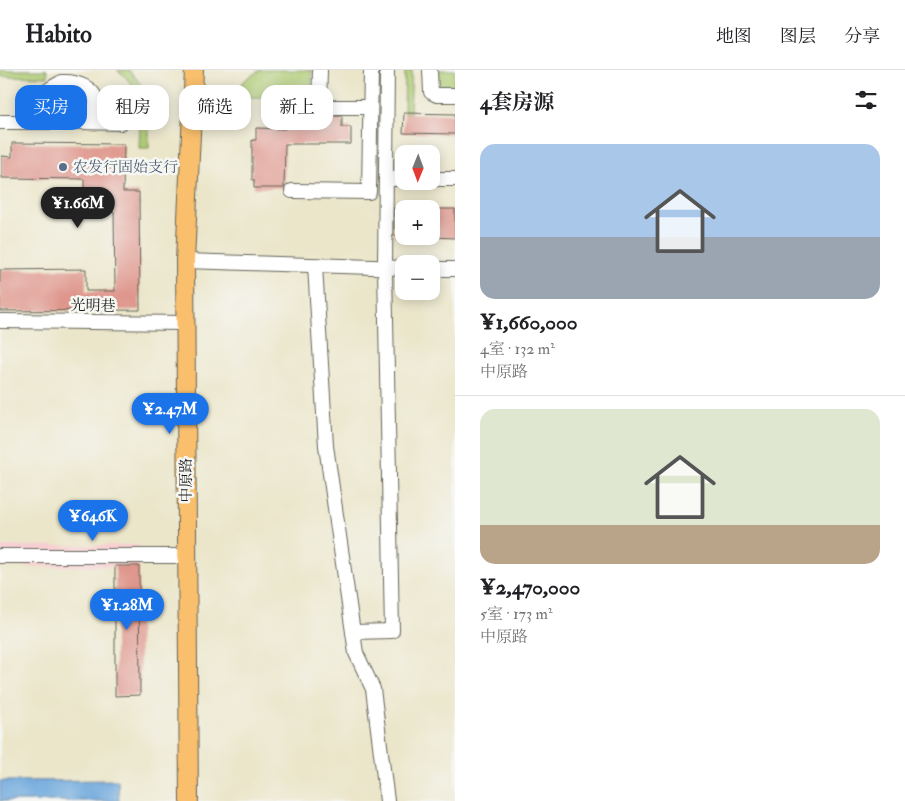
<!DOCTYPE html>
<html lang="zh">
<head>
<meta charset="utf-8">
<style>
  :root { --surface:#fff; --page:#f6f6f6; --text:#202124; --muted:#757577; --line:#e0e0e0; --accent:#1a73e8 }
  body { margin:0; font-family:"IM FELL Double Pica","Noto Serif SC",serif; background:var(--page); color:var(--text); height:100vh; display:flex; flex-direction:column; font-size:19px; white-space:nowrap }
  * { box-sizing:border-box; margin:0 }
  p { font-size:16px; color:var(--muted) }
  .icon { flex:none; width:28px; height:28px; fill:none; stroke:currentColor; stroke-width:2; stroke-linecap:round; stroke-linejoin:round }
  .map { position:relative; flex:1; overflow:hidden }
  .drawer { display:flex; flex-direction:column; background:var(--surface); width:450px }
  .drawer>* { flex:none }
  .guide { position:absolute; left:15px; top:15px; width:365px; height:45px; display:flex; gap:10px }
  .needle { width:32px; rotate:181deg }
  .buttons { position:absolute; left:395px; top:75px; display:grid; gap:10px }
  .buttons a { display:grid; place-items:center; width:45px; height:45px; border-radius:10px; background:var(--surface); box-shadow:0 2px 12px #0003; font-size:25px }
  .price { position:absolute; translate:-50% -42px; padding:0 11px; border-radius:18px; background:var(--accent); color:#fff; font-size:16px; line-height:32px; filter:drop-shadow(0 1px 2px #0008) }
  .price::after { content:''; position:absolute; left:50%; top:30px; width:15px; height:11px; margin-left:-8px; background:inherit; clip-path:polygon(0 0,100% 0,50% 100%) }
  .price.on { background:#222; color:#fff }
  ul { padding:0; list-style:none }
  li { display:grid; align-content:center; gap:10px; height:265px; padding:0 25px }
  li+li { border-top:1px solid var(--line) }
  li span { display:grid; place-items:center; height:155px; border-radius:15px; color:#555 }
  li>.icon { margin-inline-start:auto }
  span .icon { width:90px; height:90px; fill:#fffc; stroke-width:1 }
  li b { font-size:21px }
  h2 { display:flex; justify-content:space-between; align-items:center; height:60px; padding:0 25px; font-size:21px }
  .tag { padding:0 18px; border-radius:15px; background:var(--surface); box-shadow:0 2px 12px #0003; font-size:18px; line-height:45px }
  .tag.on { background:var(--accent); color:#fff }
  header { display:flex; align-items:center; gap:30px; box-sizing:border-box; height:70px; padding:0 25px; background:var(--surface); border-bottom:1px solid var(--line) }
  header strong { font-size:24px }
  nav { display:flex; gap:28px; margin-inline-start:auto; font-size:18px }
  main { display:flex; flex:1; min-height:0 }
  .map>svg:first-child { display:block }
  .built { fill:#f7cfd2 }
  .green { fill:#adcb72; stroke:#647447 }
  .water { fill:#6aa6db; stroke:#43617c }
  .building { fill:#df978d }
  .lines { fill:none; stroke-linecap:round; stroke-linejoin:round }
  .minor-casing { stroke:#646359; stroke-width:16 }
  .major-casing { stroke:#646359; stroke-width:20 }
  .minor { stroke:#fff; stroke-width:14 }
  .major { stroke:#f9bf6d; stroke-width:18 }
  .service-dot { fill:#5c6f8a; stroke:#f6f6f2; stroke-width:2 }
  .labels { text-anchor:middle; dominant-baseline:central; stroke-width:5; stroke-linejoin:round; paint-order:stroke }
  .service-label { font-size:15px; fill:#4e5e75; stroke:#f6f6f2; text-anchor:start }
  .street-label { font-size:15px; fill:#1c1c1c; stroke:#f6f6f2 }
</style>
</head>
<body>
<header>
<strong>Habito</strong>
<nav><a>地图</a><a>图层</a><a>分享</a></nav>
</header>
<main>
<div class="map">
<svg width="455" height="731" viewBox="0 0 455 731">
  <rect width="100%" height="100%" fill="#f6f6f2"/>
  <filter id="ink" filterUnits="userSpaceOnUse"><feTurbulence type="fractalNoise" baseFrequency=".02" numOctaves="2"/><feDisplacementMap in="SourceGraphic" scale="10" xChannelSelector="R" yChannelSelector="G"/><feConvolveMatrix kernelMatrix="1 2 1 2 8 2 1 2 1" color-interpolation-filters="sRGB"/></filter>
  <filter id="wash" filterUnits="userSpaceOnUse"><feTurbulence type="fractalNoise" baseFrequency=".0096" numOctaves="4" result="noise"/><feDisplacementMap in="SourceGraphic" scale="20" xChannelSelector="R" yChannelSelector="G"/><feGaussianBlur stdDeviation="1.12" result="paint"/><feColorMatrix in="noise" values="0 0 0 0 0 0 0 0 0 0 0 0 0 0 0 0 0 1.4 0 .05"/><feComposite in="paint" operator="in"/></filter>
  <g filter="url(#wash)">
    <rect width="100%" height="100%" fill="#ebe6ca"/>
    <!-- built -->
    <polygon class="built" points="139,475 139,496 0,497 0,476"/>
    <!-- green -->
    <g class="green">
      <polygon points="0,0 47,0 47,7 0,6"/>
      <path d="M 117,0 L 129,0 L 143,17 L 149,41 L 149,78 L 139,78 C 140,49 144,18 117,0 Z"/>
      <polygon points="260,0 312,0 311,28 236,27 236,23 245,10"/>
      <polygon points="405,0 412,0 410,43 404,43"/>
      <polygon points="438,0 455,0 455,21 437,20"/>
    </g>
    <!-- water -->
    <polygon class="water" points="118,710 119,731 0,731 0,711"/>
    <g id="blocks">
      <!-- building -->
      <g class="building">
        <polygon points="294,43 313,43 319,46 342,46 342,57 351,57 351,74 285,74 284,118 254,118 254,110 252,110 252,70 256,70 256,58 285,59 285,48 294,48"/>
        <polygon points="404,43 455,44 455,64 403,63"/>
        <polygon points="12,73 124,74 123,122 139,122 140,240 0,241 0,200 86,199 86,221 115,221 114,142 84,143 84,109 2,108 2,86 12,87"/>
        <rect x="394" y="138" width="10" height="28"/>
        <polygon points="431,139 455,139 455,168 431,167"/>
        <polygon points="115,496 139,496 140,625 115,626"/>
      </g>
    </g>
  </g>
  <g filter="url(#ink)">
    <use href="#blocks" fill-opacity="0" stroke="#646359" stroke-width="1"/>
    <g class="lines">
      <defs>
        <g id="minor">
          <polyline points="320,0 319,37 370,37"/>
          <polyline points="430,0 431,22 437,25 455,25"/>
          <path d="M 62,12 C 76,11 97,18 96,35 C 85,56 58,59 41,43 C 35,25 49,19 62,12 Z"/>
          <polyline points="0,52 53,52"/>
          <polyline points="80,52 121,53"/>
          <polyline points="386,109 404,109"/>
          <polyline points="431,109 455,109"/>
          <polyline points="292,121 369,122 371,0"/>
          <polyline points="185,191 404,198"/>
          <polyline points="315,196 326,376 356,583 373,619 387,731"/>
          <polyline points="431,199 455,199"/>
          <polyline points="0,251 186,253"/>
          <polyline points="0,486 187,486"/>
          <polyline points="353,562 392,561 385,198 387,0"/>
        </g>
        <polyline id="major" points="189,731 185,191 194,0"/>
      </defs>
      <!-- minor casing -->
      <use href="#minor" class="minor-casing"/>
      <!-- major casing -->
      <use href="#major" class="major-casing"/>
      <!-- minor -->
      <use href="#minor" class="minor"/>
      <!-- major -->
      <use href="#major" class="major"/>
    </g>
  </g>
  <!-- markers -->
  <circle class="service-dot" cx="63" cy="97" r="5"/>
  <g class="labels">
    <!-- service labels -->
    <g class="service-label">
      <text x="73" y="97">农发行固始支行</text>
    </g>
    <!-- street labels -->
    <g class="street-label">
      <text transform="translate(93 236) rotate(1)">光明巷</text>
      <text transform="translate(186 410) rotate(-90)">中原路</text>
    </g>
  </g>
</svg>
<div class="buttons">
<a><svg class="needle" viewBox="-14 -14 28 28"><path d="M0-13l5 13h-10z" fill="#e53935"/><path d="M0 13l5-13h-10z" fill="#757577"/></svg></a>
<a>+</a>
<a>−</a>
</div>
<b class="price on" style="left:78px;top:159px">¥1.66M</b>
<b class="price" style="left:170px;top:365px">¥2.47M</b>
<b class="price" style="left:93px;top:472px">¥646K</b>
<b class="price" style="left:127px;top:561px">¥1.28M</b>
<div class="guide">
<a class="tag on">买房</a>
<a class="tag">租房</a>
<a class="tag">筛选</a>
<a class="tag">新上</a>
</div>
</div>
<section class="drawer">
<h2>4套房源<svg class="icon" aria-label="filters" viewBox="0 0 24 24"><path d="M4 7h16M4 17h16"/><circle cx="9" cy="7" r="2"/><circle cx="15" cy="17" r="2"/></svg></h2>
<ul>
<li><span style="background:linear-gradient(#a9c7e8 60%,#9aa5b1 0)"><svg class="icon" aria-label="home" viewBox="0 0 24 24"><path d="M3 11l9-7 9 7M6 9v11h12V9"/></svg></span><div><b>¥1,660,000</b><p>4室 · 132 m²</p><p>中原路</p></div></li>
<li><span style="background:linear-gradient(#dfe7d0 75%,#b9a48a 0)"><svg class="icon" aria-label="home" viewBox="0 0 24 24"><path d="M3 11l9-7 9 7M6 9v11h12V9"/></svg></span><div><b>¥2,470,000</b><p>5室 · 173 m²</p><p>中原路</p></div></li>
</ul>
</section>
</main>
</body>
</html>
